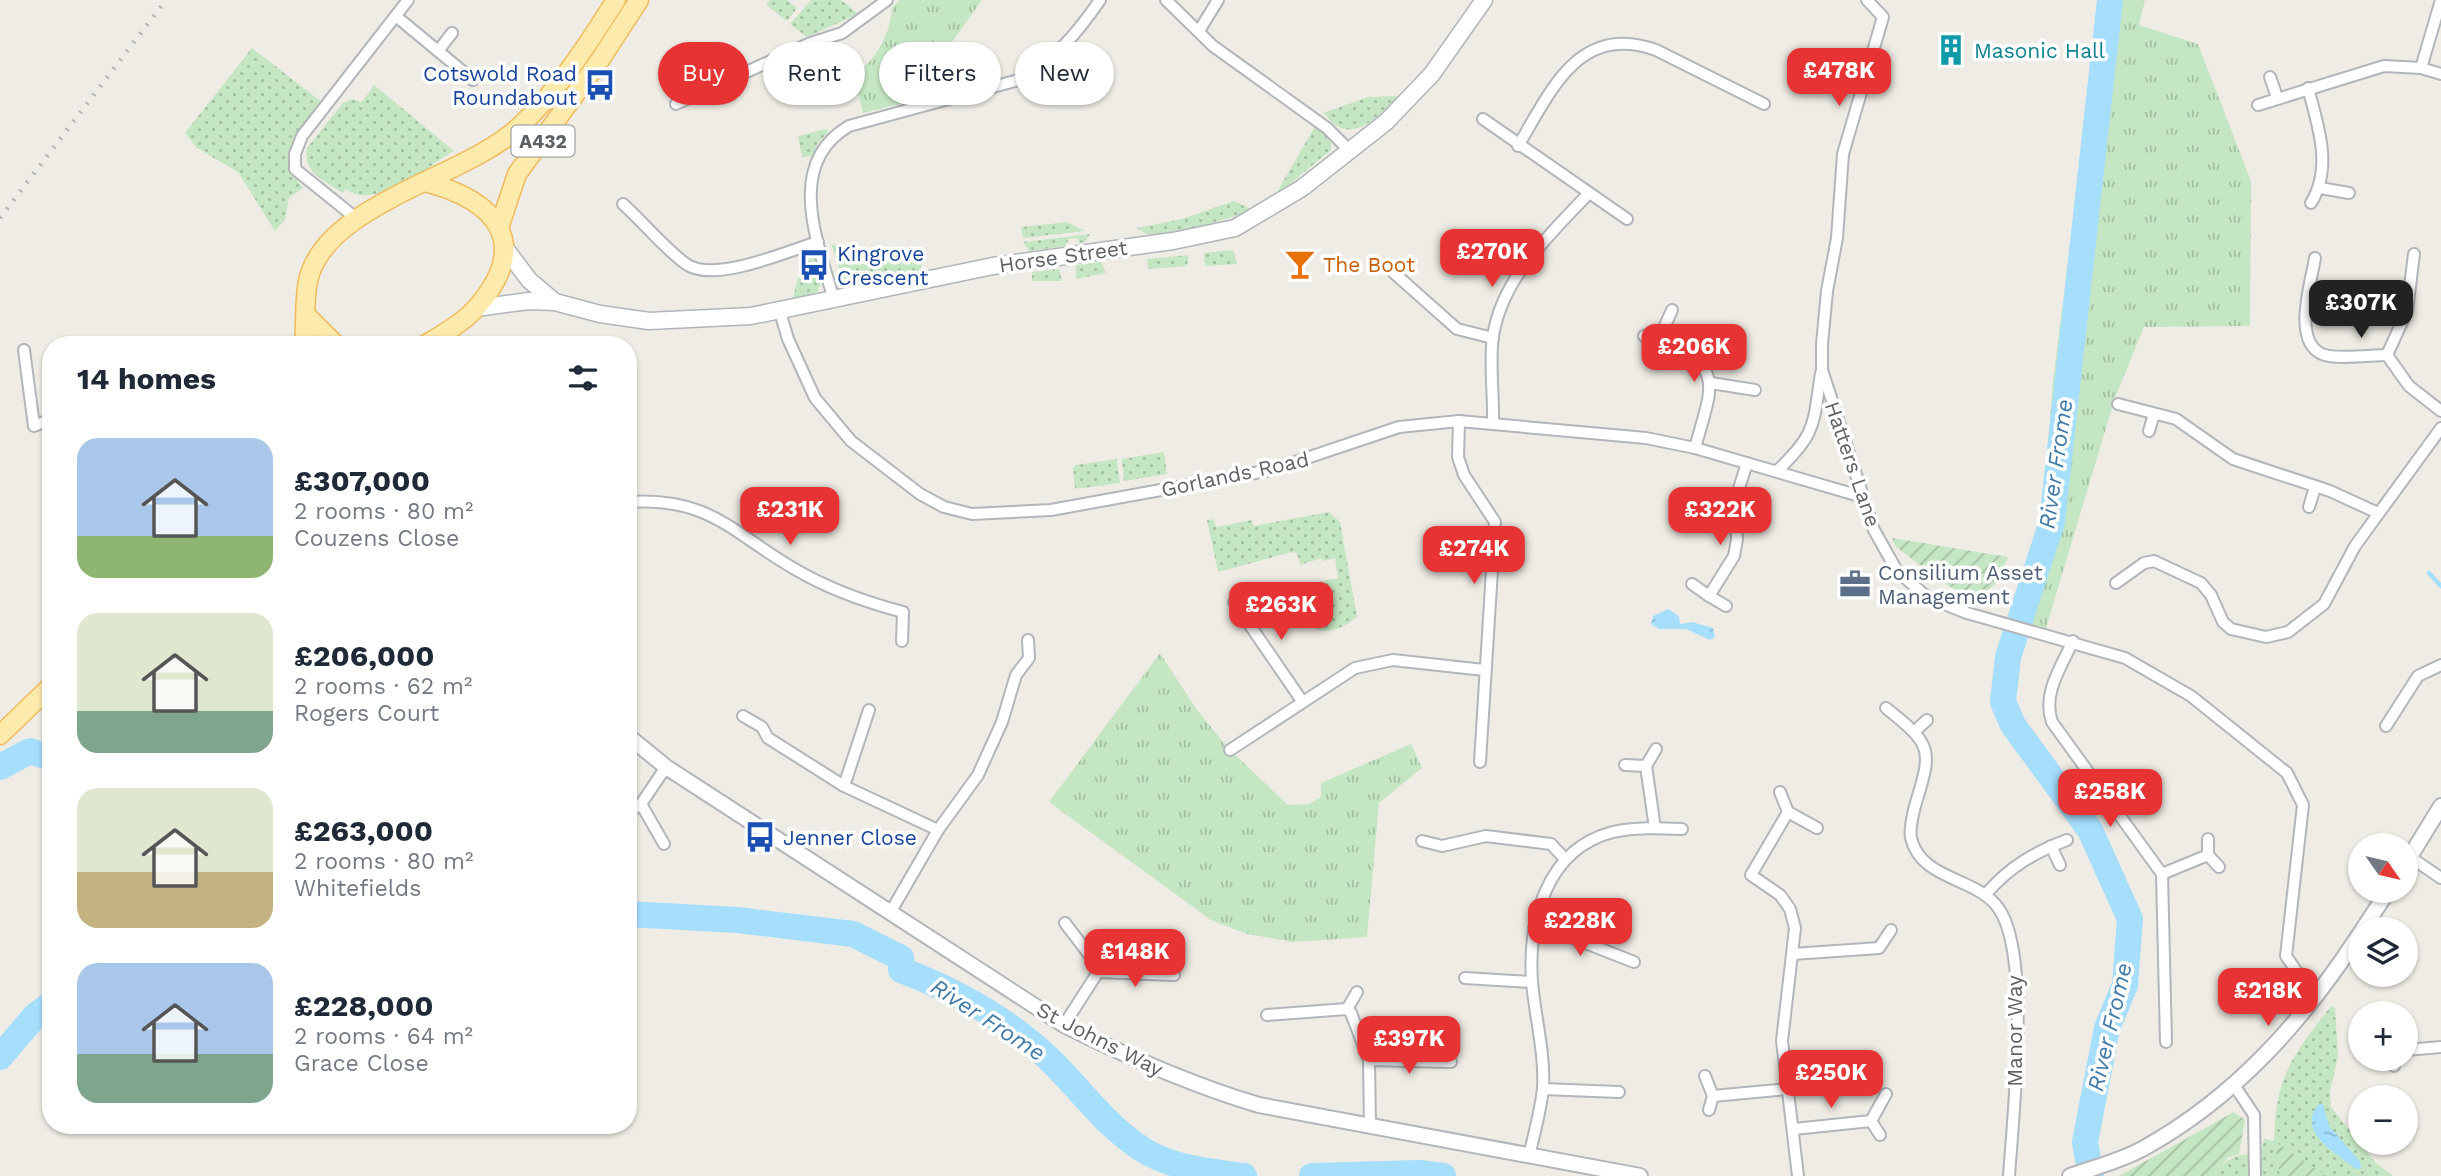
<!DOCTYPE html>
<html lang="en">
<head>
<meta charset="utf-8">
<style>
  :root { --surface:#fff; --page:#f6f6f7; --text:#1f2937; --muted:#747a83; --accent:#e73333 }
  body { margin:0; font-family:"Work Sans",sans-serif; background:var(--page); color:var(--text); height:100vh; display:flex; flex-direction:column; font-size:26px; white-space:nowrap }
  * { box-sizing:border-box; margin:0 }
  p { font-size:23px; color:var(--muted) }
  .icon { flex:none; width:38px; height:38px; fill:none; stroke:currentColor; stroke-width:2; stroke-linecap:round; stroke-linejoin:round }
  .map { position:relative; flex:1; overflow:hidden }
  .drawer { position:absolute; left:42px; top:336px; width:595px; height:798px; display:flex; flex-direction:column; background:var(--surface); border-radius:28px; box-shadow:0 2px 5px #0004 }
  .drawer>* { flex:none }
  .guide { position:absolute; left:658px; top:42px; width:665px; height:63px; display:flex; gap:14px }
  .needle { width:46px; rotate:124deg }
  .controls { position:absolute; left:2348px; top:833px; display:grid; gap:14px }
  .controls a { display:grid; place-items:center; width:70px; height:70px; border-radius:50%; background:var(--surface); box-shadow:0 2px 5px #0004; font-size:35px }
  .price { position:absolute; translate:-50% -60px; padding:0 16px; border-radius:14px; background:var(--accent); color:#fff; font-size:23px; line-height:46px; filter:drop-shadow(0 2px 4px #0008) }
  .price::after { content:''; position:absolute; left:50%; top:42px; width:21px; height:16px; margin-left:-10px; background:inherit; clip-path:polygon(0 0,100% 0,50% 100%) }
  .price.on { background:#222; color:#fff }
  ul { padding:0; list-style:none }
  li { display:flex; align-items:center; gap:21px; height:175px; padding:0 35px }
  li span { display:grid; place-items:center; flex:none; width:196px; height:140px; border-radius:21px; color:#555 }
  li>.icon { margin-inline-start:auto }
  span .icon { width:84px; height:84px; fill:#fffc; stroke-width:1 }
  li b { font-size:30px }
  h2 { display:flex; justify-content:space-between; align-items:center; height:84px; padding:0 35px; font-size:30px }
  .tag { padding:0 24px; border-radius:32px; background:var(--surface); box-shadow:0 2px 5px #0004; font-size:24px; line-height:63px }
  .tag.on { background:var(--accent); color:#fff }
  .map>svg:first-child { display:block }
  .grass { fill:url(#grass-dots) }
  .park { fill:url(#park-tufts) }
  .garden { fill:url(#garden-furrows) }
  .water { fill:url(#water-ripples) }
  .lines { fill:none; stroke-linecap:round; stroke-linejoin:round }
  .stream { stroke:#a6defe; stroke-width:4.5 }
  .river { stroke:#a6defe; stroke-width:26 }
  .minor-casing { stroke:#b2b6ba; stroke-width:14 }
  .tertiary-casing { stroke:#b2b6ba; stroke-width:18 }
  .secondary-casing { stroke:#b1b5ba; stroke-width:19 }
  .primary-casing { stroke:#f0bb5d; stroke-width:21 }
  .minor { stroke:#fff; stroke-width:10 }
  .tertiary { stroke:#fff; stroke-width:14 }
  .secondary { stroke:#fff; stroke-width:16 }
  .primary { stroke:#feeaab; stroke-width:18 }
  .rail { stroke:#b3b4b5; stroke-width:4.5; stroke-dasharray:2 9; stroke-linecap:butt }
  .labels { text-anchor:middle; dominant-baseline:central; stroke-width:7; stroke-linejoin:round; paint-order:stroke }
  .shield { fill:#fff; stroke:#8e9093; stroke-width:2 }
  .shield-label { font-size:19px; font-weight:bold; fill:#5d6165 }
  .culture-label { font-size:21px; fill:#0d838f; stroke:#fff; text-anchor:start }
  .transit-label { font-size:21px; fill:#164399; stroke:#fff; text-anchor:start }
  .street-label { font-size:21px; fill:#5d6165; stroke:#fff }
  .food-label { font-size:21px; fill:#c56008; stroke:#fff; text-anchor:start }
  .service-label { font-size:21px; fill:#4e5e75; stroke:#fff; text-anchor:start }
  .water-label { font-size:23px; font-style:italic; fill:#407aa7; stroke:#fff }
</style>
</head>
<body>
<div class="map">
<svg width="2441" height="1176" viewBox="0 0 2441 1176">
  <defs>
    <pattern id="grass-dots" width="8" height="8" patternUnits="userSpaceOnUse" patternTransform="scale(1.75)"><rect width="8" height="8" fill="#c5e6c2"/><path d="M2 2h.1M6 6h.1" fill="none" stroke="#a3bea1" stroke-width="1.8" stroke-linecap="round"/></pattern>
    <pattern id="park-tufts" width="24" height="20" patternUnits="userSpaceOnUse" patternTransform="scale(1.75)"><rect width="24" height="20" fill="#c5e6c2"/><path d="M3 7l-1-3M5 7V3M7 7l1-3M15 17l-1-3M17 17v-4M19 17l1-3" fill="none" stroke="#a3bea1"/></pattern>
    <pattern id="garden-furrows" width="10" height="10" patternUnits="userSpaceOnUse" patternTransform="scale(1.75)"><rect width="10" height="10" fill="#c5e6c2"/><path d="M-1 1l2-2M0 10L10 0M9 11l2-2" fill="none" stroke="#a3bea1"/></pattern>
    <pattern id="water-ripples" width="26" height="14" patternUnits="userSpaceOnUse" patternTransform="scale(1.75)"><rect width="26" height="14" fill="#a6defe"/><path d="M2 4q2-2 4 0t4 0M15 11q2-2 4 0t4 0" fill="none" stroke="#8ab7d1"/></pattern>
  </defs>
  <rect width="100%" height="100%" fill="#efece5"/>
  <!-- grass -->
  <g class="grass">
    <polygon points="770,0 787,0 797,8 787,21 766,5"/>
    <polygon points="811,0 841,0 858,14 807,37 790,24"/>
    <path d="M 252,48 L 323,103 C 299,132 272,152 303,188 L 289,198 L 285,220 L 275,231 L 238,172 L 197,148 L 185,133 Z"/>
    <path d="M 374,85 L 454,151 C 427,167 374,212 346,189 L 343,193 C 325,181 302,173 307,148 L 343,103 L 352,99 L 362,102 Z"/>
    <path d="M 1400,96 C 1386,108 1363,136 1341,128 C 1334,126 1329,118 1323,113 L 1368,97 Z"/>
    <polygon points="1317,123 1331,137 1331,150 1274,197"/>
    <polygon points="827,129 828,132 818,143 813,156 802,157 798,136"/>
    <path d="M 1234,201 L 1253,210 C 1218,223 1185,231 1148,235 L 1137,228 L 1182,219 Z"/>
    <polygon points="1067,222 1085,231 1023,238 1021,227"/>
    <polygon points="1090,234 1085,242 1079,243 1078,238 1069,239 1065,246 1029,251 1023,242"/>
    <path d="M 831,244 C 870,257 879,264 922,262 L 921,272 L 856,285 L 842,277 Z"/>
    <polygon points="1233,250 1237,264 1205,266 1204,253"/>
    <polygon points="804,252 818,257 824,276 817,292 792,301 800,271 805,269 801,254"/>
    <polygon points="1189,255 1187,266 1148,269 1147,259"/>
    <polygon points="1101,262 1106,273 1076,279 1076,265"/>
    <polygon points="1059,269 1062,281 1032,281 1032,272"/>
    <polygon points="1164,452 1167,474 1124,481 1122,459"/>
    <polygon points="1117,459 1120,483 1075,489 1073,468 1076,465"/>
    <path d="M 1329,512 L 1340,522 L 1357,617 C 1346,626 1330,635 1316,629 L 1304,585 L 1338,578 L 1335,558 L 1323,561 L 1321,558 L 1300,565 L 1297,553 L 1292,552 L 1218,572 L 1207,520 L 1214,519 L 1216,527 L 1252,520 L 1253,526 Z"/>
    <path d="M 2331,1006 L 2335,1008 L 2338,1056 L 2330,1091 L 2331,1107 L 2376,1163 L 2393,1176 L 2210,1176 C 2228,1158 2235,1153 2260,1155 L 2264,1139 L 2274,1141 C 2276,1074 2292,1057 2331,1006 Z"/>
  </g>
  <!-- park -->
  <g class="park">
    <path d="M 900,0 L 982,0 L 940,59 L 975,85 L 863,113 L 854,75 C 875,62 891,33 892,7 Z"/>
    <polygon points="2101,0 2145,0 2139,25 2198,44 2251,181 2250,326 2144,327 2115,398 2046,628 2012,619 2044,500 2053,381"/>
    <polygon points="1160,653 1197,710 1230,750 1288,805 1309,804 1321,797 1321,783 1411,744 1422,768 1379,803 1367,937 1293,942 1247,934 1211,920 1049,802"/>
  </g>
  <!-- garden -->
  <g class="garden">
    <polygon points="1892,538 2008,557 1998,581 1976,601 1942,582 1895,546"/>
    <polygon points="2234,1112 2245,1120 2239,1154 2229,1157 2210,1176 2119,1176"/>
    <polygon points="2274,1141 2327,1176 2280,1176"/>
  </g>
  <!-- water -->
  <g class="water">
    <polygon points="1668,609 1679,616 1680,624 1692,622 1713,628 1715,637 1710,640 1686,629 1659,629 1651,624 1653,616"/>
    <path d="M 2323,1104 L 2329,1126 L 2360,1161 L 2361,1169 L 2356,1169 C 2336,1153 2296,1132 2318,1105 Z"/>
  </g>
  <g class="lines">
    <!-- stream -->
    <polyline class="stream" points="2429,573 2441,586"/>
    <!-- river -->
    <g class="river">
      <polyline points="0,767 30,751 51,758"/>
      <path d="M 628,914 L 737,920 L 853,934 L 901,958 L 901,970 C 949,988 997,1014 1036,1047 C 1074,1079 1102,1125 1145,1151 C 1173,1168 1212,1172 1244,1176"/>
      <polyline points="0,1057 35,1016 51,1004"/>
      <polyline points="1312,1176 1420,1173 1443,1176"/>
      <polyline points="2091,1176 2085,1142 2107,1028 2125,985 2130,919 2090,830 2013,725 2003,702 2008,657 2052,522 2110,0"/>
    </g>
    <defs>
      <g id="minor">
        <polyline points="1166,0 1213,46 1327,128 1350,151"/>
        <polyline points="1867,0 1883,17 1843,154 1837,238 1827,291 1822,344 1822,370 1874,530 1897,571 1927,597 1967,613 2125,658 2191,696 2287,773 2303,805 2286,956 2297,972 2321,990"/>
        <polyline points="397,17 473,80"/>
        <polyline points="1199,31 1218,0"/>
        <polyline points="438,51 452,33"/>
        <polyline points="2421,68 2441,0"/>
        <polyline points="2270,77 2277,97"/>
        <path d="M 2308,88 C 2318,126 2333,167 2311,203"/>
        <polyline points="676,104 808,44 842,33 887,0"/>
        <polyline points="2258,105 2384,66 2421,68 2441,74"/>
        <polyline points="1483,119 1627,219"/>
        <path d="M 1518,146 C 1551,91 1579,22 1656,50 L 1764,104"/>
        <polyline points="2320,188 2349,193"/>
        <path d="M 623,204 C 644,223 664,248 686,264 C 714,284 787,251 818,242"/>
        <polyline points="357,219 295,169 295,154 302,136 408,0"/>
        <path d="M 2315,258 C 2311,283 2292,341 2322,354 C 2334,360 2372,355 2387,355 L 2409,386 L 2441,411"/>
        <polyline points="1394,273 1457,329 1493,338"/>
        <path d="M 834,300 C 818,243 784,164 849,126 L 1015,81 C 1053,62 1076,35 1100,0"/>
        <polyline points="780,312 788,339 815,398 851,441 920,494 944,507 972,514 1051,510 1271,470 1399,427 1459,421 1646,438 1695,448 1863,497"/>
        <polyline points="1663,330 1672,310"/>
        <path d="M 1644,336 L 1663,330 C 1723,376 1714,379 1695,448"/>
        <polyline points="24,350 34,426 51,419"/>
        <polyline points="2387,355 2407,311 2414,254"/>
        <polyline points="1711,383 1755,390"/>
        <polyline points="2118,404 2176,419 2233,459 2330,491 2378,513"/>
        <polyline points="1459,421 1458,457 1464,475 1495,522 1480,762"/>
        <path d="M 1493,423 C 1494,398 1489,359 1493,336 C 1503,276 1549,236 1588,194"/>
        <polyline points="2149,431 2154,414"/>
        <path d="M 1777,471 C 1817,433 1813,425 1821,373"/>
        <path d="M 628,502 C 709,497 730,531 793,568 C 828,589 865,602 903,612 L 902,641"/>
        <polyline points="2309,507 2315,487"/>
        <polyline points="2116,583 2144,563 2154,561 2201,583 2211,595 2223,622 2231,629 2266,637 2288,632 2324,604 2355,546 2441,428"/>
        <polyline points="1692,584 1709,596"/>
        <polyline points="1234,602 1302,701"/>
        <polyline points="1726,606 1709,596 1734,556 1737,539 1735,501 1747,463"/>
        <path d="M 2073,641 C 2061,667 2042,694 2052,722 L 2162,874 L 2166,1042"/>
        <path d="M 1886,708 C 1934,746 1932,750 1915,806 C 1913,815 1909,829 1911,838 C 1921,881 1978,877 1999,909 C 2031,956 2013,1116 2009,1176"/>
        <polyline points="743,716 762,727 768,738 844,786 938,830"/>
        <polyline points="2386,726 2418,676 2441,665"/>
        <polyline points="1915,731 1927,720"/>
        <polyline points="1230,750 1355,668 1393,660 1484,670"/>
        <polyline points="1625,765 1646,766 1656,749"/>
        <polyline points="1646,766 1655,828"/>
        <polyline points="844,786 869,710"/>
        <polyline points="1780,792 1788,812 1817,828"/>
        <polyline points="641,804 664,844"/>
        <polyline points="1788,812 1751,875 1780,895 1790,909 1795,928 1782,1041 1798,1176"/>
        <polyline points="628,813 641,804 666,767"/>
        <polyline points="2208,839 2208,855 2219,867"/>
        <polyline points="1422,841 1442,846 1486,836 1551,844 1565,859"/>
        <polyline points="2051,846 2060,865"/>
        <polyline points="2410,857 2441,878"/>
        <polyline points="2162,874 2208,855"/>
        <path d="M 1986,894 C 2009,867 2035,852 2067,840"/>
        <polyline points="890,913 938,830 978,775 1002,722 1016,675 1029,658 1028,640"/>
        <polyline points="1534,928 1573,938 1634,962"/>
        <polyline points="1793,954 1879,948 1891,930"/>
        <polyline points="1098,972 1174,975"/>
        <polyline points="1465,978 1532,982"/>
        <polyline points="1347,1009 1357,992"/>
        <polyline points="1267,1015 1347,1009 1351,1013 1369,1060 1370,1126"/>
        <polyline points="1064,1025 1098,972 1094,961 1065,923"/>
        <polyline points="2406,1050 2441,1047"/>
        <polyline points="1369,1060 1451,1062"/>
        <polyline points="2394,1066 2394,1059"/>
        <polyline points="1705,1076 1713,1096"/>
        <polyline points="2234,1085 2254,1115 2255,1176"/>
        <polyline points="1543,1089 1619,1092"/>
        <polyline points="1709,1110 1713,1096 1787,1089"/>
        <polyline points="1794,1129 1871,1121"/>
        <polyline points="1880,1135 1871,1121 1886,1094"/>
        <path d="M 1529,1156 C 1534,1134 1541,1110 1543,1088 C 1545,1052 1535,1017 1532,982 C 1528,921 1546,849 1613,832 C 1636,827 1659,828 1682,829"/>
      </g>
      <g id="tertiary">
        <path d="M 628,736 L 666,767 L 1064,1025 C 1128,1057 1191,1085 1259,1105 L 1640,1176"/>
        <polyline points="2406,863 2441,806"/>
        <polyline points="2363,929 2388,891"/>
        <path d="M 2070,1176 C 2095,1167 2121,1161 2144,1148 C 2236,1097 2304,1020 2361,932"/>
      </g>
      <g id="secondary">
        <polyline points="505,248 529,280 555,302"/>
        <polyline points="476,308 529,301 555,302 600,314 649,321 751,316 993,266 1173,241 1235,228 1302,188 1386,122 1432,74 1484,0"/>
      </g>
      <g id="primary">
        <path d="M 425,182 C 495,200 533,242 477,307 C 464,322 443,334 425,345"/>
        <polyline points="499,228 517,174 600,60 639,0"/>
        <polyline points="307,316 336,345"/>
        <path d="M 304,345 C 306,324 304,301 308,281 C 324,204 466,177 519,127 C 558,91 588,44 616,0"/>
        <polyline points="0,735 51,686"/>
      </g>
    </defs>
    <!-- minor casing -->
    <use href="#minor" class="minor-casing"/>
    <!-- tertiary casing -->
    <use href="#tertiary" class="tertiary-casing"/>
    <!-- secondary casing -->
    <use href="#secondary" class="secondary-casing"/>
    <!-- primary casing -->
    <use href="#primary" class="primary-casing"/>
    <!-- minor -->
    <use href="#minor" class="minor"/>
    <!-- tertiary -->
    <use href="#tertiary" class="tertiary"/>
    <!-- secondary -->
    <use href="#secondary" class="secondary"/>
    <!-- primary -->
    <use href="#primary" class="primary"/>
    <!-- rail -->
    <polyline class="rail" points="0,218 166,0"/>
  </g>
  <!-- icons -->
  <defs>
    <symbol id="building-bare" viewBox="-9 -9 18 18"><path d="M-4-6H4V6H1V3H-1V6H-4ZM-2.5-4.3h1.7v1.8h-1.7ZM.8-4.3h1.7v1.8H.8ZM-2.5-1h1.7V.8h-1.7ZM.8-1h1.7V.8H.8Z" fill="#0f9aa8" stroke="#fff" stroke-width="2.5" paint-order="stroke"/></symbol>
    <symbol id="bus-bare" viewBox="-9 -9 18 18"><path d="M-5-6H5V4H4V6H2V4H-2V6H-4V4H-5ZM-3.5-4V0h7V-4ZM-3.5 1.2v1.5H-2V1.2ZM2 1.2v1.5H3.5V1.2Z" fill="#1a4fb4" stroke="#fff" stroke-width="2.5" paint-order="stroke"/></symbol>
    <symbol id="bar-bare" viewBox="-9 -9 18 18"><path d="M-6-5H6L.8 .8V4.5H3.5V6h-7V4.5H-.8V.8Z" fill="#e8710a" stroke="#fff" stroke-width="2.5" paint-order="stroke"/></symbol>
    <symbol id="office-bare" viewBox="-9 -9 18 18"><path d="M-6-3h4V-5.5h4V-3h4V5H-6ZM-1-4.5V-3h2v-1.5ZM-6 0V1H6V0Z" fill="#5c6f8a" stroke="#fff" stroke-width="2.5" paint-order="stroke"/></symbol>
  </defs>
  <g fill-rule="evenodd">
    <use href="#building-bare" x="1929" y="28" width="44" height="44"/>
    <use href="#bus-bare" x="578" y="63" width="44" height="44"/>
    <use href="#bar-bare" x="1278" y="242" width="44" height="44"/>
    <use href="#bus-bare" x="792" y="243" width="44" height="44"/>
    <use href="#office-bare" x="1833" y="562" width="44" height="44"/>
    <use href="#bus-bare" x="738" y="815" width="44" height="44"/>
  </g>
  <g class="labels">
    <!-- shield labels -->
    <rect class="shield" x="511.5" y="125.5" width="63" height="31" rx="5"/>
    <g class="shield-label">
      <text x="543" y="141">A432</text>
    </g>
    <!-- culture labels -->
    <g class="culture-label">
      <text x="1974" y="50">Masonic Hall</text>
    </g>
    <!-- transit labels -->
    <g class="transit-label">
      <text x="577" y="73" text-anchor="end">Cotswold Road<tspan x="577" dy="24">Roundabout</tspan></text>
      <text x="837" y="253">Kingrove<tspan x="837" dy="24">Crescent</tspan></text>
      <text x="783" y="837">Jenner Close</text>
    </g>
    <!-- street labels -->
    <g class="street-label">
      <text transform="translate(1063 256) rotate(-8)">Horse Street</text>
      <text transform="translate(1853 464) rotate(71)">Hatters Lane</text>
      <text transform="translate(1235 474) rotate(-12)">Gorlands Road</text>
      <text transform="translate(2014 1031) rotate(-90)">Manor Way</text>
      <text transform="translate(1100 1039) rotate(27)">St Johns Way</text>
    </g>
    <!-- food labels -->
    <g class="food-label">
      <text x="1323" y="264">The Boot</text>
    </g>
    <!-- service labels -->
    <g class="service-label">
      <text x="1878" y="572">Consilium Asset<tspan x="1878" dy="24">Management</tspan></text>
    </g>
    <!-- water labels -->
    <g class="water-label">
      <text transform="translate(2056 464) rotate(-82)">River Frome</text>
      <text transform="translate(988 1020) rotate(33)">River Frome</text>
      <text transform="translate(2110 1027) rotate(-77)">River Frome</text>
    </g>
  </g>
</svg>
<div class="controls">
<a><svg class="needle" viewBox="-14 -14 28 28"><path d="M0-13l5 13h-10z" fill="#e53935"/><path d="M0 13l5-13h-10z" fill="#747a83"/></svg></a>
<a><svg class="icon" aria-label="layers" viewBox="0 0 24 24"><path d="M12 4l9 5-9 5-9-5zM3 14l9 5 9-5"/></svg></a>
<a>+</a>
<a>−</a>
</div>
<b class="price" style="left:1839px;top:108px">£478K</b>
<b class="price" style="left:1492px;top:289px">£270K</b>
<b class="price on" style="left:2361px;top:340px">£307K</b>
<b class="price" style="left:1694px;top:384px">£206K</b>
<b class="price" style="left:790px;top:547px">£231K</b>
<b class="price" style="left:1720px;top:547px">£322K</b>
<b class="price" style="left:1474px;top:586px">£274K</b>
<b class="price" style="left:1281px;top:642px">£263K</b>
<b class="price" style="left:2110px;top:829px">£258K</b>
<b class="price" style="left:1580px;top:958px">£228K</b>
<b class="price" style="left:1135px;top:989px">£148K</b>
<b class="price" style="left:2268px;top:1028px">£218K</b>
<b class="price" style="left:1409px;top:1076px">£397K</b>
<b class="price" style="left:1831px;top:1110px">£250K</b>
<div class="guide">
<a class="tag on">Buy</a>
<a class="tag">Rent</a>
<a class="tag">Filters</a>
<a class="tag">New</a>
</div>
<section class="drawer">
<h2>14 homes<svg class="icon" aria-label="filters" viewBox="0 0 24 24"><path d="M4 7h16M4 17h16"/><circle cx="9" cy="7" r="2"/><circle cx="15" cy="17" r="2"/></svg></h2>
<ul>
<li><span style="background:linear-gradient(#a9c7e8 70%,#8fb573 0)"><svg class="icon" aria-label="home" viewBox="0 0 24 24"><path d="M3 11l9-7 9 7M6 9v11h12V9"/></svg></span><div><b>£307,000</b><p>2 rooms · 80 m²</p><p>Couzens Close</p></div></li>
<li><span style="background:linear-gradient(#dfe7d0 70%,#7fa58c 0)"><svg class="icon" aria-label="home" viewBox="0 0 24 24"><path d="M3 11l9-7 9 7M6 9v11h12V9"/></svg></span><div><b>£206,000</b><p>2 rooms · 62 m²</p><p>Rogers Court</p></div></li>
<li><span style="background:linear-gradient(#dfe7d0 60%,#c2b280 0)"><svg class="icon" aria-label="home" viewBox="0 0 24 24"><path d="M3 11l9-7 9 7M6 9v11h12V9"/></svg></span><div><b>£263,000</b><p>2 rooms · 80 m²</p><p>Whitefields</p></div></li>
<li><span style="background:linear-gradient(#a9c7e8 65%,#7fa58c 0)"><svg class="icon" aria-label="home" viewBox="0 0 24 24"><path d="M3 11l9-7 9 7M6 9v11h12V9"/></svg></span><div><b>£228,000</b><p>2 rooms · 64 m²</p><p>Grace Close</p></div></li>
</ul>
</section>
</div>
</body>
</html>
